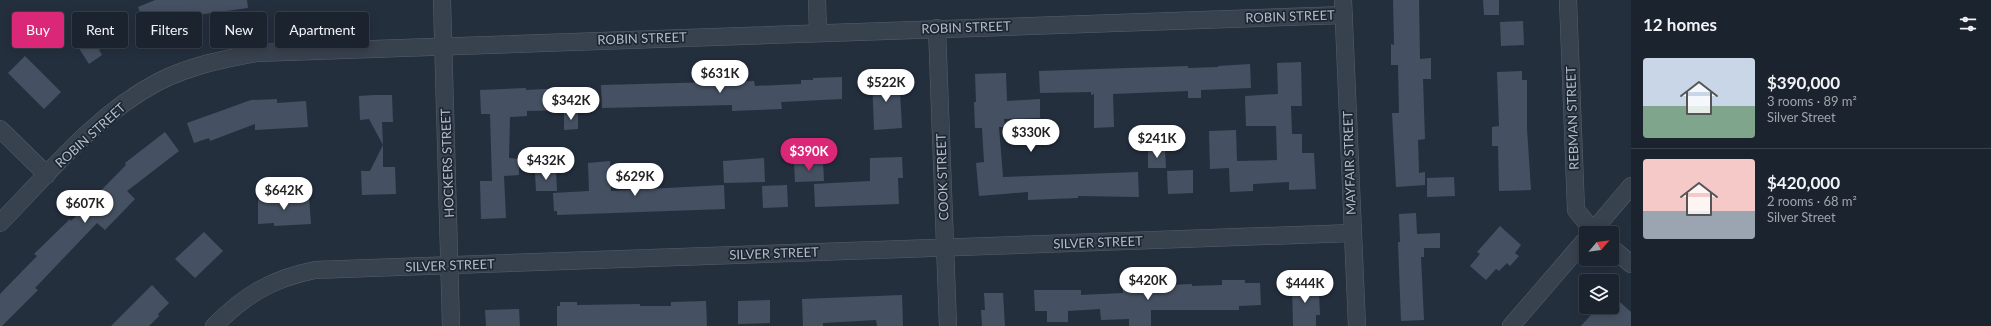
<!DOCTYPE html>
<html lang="en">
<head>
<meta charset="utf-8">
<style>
  :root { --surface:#1b232e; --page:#282f3a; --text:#f1f3f6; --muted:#a0a4aa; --line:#39404a; --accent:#db2777 }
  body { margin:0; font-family:Lato,sans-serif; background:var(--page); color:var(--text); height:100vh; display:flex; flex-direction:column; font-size:15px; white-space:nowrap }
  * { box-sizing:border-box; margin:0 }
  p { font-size:13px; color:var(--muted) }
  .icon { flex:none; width:22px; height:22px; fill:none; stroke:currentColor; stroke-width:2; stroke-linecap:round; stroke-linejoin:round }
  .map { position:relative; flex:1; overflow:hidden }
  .panel { display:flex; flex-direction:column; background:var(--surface); width:360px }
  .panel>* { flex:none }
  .hud { position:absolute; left:12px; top:12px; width:380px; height:36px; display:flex; gap:8px }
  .needle { width:26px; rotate:62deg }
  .controls { position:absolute; left:1579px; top:226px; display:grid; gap:8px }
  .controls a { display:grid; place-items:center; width:40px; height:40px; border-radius:4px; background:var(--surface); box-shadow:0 2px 10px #0003,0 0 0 1px var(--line); font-size:20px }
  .price { position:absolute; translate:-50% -34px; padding:0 9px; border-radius:14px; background:#fff; color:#222; font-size:13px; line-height:26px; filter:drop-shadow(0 1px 2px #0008) }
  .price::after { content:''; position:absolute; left:50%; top:24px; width:12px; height:9px; margin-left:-6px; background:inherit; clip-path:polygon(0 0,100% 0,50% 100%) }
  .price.current { background:var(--accent); color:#fff }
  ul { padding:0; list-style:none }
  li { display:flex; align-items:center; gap:12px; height:100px; padding:0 12px }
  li+li { border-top:1px solid var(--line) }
  li span { display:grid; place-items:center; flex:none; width:112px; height:80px; border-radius:4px; color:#555 }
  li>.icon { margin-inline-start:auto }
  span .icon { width:48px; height:48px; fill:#fffc; stroke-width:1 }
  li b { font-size:17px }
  h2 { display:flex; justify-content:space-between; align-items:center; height:48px; padding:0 12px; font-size:17px }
  .tag { padding:0 14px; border-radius:4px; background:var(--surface); box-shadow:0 2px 10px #0003,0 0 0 1px var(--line); font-size:14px; line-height:36px }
  .tag.current { background:var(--accent); color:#fff }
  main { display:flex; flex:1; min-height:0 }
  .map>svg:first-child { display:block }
  .building { fill:#455162 }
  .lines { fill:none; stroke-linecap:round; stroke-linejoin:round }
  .minor-casing { stroke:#565f6c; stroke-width:18 }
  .minor { stroke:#38414e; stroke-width:17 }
  .labels { text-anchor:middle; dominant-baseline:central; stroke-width:3.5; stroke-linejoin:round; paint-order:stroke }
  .street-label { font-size:13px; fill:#b4bcc9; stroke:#1d2633 }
</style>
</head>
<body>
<main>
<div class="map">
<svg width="1631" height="326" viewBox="0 0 1631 326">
  <rect width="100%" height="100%" fill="#242f3e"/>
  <!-- building -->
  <g class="building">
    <polygon points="155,0 247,0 248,8 204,14 167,28 165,22 147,29 138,7"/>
    <polygon points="1393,0 1419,0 1420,59 1431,58 1431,79 1423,79 1425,139 1418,140 1419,173 1425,172 1425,185 1396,187 1392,113 1399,113 1398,65 1391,65 1391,44 1394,45"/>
    <polygon points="1483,0 1499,0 1499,15 1484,15"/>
    <polygon points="111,14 124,34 99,50 102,55 89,64 73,39"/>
    <polygon points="1523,21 1524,45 1501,46 1500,22"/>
    <polygon points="25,56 61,92 44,109 8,73"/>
    <polygon points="1301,62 1302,106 1291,106 1292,134 1302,134 1302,153 1314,153 1316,189 1289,190 1289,182 1253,184 1253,191 1230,192 1229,168 1210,169 1209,131 1236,130 1237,161 1277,160 1276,126 1246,126 1245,96 1278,94 1277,63"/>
    <polygon points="1250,64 1251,88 1201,90 1201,98 1188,98 1188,91 1113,94 1114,127 1094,128 1094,94 1091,95 1091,92 1040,93 1039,71 1188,66 1188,68 1218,67 1218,66"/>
    <polygon points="1522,71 1522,80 1527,80 1527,129 1531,190 1499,191 1498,146 1492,146 1492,127 1499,126 1497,72"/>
    <polygon points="1006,73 1007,101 1040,99 1040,118 1004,119 1005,127 999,127 1003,177 1138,172 1139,197 1078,196 1078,198 1028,200 1028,192 979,196 976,163 984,162 982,128 975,128 974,102 976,102 975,74"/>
    <polygon points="896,75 896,91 900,91 902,128 874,130 872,76"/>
    <polygon points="842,77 842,99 781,102 782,109 732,111 732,105 602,108 601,85 754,81 755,86 801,84 801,80 813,80 813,78"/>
    <polygon points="526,88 526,90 564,88 564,89 568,89 569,110 527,111 527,116 510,117 509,158 519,159 519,175 504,176 506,218 481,219 480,181 492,181 490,114 481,114 480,90"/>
    <polygon points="374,95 392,95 393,122 382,122 383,145 369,119 360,120 359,96"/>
    <polygon points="277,99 277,103 306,101 308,127 255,130 255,124 210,141 209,138 194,143 187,123 251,100"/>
    <polygon points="564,112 578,112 578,129 564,130"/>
    <polygon points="165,132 179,151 127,191 135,199 105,230 97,223 35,288 38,290 2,326 0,326 0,294 37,256 34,254 70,219 71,221 126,165 125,163"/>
    <polygon points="383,145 383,167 395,167 396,194 362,195 361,171 370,171"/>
    <polygon points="1165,150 1166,168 1148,168 1148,151"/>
    <polygon points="902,157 903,178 898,178 899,204 815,207 814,184 870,181 870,158"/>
    <polygon points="764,158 765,182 724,183 723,161"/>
    <polygon points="610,161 611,191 724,185 725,209 557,215 557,211 554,211 553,193 589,191 588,163"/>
    <polygon points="823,161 824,181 795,182 794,162"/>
    <polygon points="1193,170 1193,193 1168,194 1167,171"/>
    <polygon points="556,171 557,191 536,191 535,173"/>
    <polygon points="1454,177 1455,196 1427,197 1427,178"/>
    <polygon points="787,185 788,207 763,208 762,186"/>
    <polygon points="309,197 311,224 274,226 274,223 258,224 258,199"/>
    <polygon points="1416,213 1417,234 1440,233 1440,248 1424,248 1424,257 1421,257 1424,320 1401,321 1398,242 1400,242 1399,214"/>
    <polygon points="1500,226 1521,245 1515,253 1519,256 1510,266 1507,263 1499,271 1496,269 1486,280 1470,266 1480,254 1477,252"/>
    <polygon points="204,232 223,251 195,278 175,259"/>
    <polygon points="1222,280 1245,280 1245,283 1260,283 1261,305 1239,306 1239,310 1151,310 1151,326 1129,326 1129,319 1101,320 1100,309 1068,311 1068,322 1047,322 1047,311 1035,311 1034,290 1081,290 1081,295 1123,293 1122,287 1192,284 1192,286 1222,285"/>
    <polygon points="1315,282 1315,293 1319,293 1320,315 1316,315 1316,326 1293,326 1292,283"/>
    <polygon points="152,285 169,303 158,314 159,316 149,326 111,326"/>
    <polygon points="984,293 1003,293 1005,326 982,326 981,310 985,310"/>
    <polygon points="902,295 903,326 877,326 876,320 823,323 823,326 803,326 802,299"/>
    <polygon points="1612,295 1631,312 1631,326 1581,326 1598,307 1612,307"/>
    <polygon points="770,300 770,323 738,324 738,301"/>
    <polygon points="706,301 707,326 557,326 557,306 560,306 560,302 577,302 577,305 640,304 640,306 671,306 671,302"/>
    <polygon points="519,309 520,326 486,326 485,310"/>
  </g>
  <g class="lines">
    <defs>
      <g id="minor">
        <polyline points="442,0 451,326"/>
        <polyline points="817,0 818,32"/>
        <polyline points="1343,0 1357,326"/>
        <polyline points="1568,0 1576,210 1595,233"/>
        <polyline points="937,28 948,326"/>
        <polyline points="0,129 47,175"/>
        <path d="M 0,223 C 49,173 95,115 158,82 C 189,66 223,59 257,53 L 1344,15"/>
        <polyline points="1591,233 1631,186"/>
        <polyline points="1612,248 1631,264"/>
        <path d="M 214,326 C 245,295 271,279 315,270 L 1352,233"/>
        <polyline points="1511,326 1586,239"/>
      </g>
    </defs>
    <!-- minor casing -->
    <use href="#minor" class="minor-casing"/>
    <!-- minor -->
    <use href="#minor" class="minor"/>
  </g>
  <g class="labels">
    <!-- street labels -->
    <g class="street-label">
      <text transform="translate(1290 16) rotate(-2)">ROBIN STREET</text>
      <text transform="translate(966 27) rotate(-2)">ROBIN STREET</text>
      <text transform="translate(642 38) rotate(-2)">ROBIN STREET</text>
      <text transform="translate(1572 118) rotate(-92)">REBMAN STREET</text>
      <text transform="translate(90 135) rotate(-42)">ROBIN STREET</text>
      <text transform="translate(447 163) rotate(-92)">HOCKERS STREET</text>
      <text transform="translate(1349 163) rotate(-92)">MAYFAIR STREET</text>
      <text transform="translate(942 177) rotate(-92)">COOK STREET</text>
      <text transform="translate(1098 242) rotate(-2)">SILVER STREET</text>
      <text transform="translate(774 253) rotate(-2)">SILVER STREET</text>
      <text transform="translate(450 265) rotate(-2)">SILVER STREET</text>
    </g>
  </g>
</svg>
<div class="controls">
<a><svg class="needle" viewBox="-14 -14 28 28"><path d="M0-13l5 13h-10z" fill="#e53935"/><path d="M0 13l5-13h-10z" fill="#a0a4aa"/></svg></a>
<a><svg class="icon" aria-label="layers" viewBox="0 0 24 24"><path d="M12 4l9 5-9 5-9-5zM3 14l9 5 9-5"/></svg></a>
</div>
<b class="price" style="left:720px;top:94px">$631K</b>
<b class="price" style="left:886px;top:103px">$522K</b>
<b class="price" style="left:571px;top:121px">$342K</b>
<b class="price" style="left:1031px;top:153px">$330K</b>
<b class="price" style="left:1157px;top:159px">$241K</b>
<b class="price current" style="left:809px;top:172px">$390K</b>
<b class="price" style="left:546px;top:181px">$432K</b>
<b class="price" style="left:635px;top:197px">$629K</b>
<b class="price" style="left:284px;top:211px">$642K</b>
<b class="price" style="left:85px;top:224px">$607K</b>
<b class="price" style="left:1148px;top:301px">$420K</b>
<b class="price" style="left:1305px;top:304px">$444K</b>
<div class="hud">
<a class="tag current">Buy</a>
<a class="tag">Rent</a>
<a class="tag">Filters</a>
<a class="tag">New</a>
<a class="tag">Apartment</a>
</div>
</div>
<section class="panel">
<h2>12 homes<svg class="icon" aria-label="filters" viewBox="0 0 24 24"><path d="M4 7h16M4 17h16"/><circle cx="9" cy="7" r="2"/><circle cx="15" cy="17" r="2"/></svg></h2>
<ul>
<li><span style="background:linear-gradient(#c9d6e8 60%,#7fa58c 0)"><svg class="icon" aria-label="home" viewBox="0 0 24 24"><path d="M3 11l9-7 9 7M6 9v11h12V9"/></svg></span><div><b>$390,000</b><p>3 rooms · 89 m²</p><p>Silver Street</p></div></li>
<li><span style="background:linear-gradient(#f6c9c9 65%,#9aa5b1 0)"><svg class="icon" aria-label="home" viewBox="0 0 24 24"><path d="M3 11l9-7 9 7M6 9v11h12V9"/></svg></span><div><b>$420,000</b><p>2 rooms · 68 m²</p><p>Silver Street</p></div></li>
</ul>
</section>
</main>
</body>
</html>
